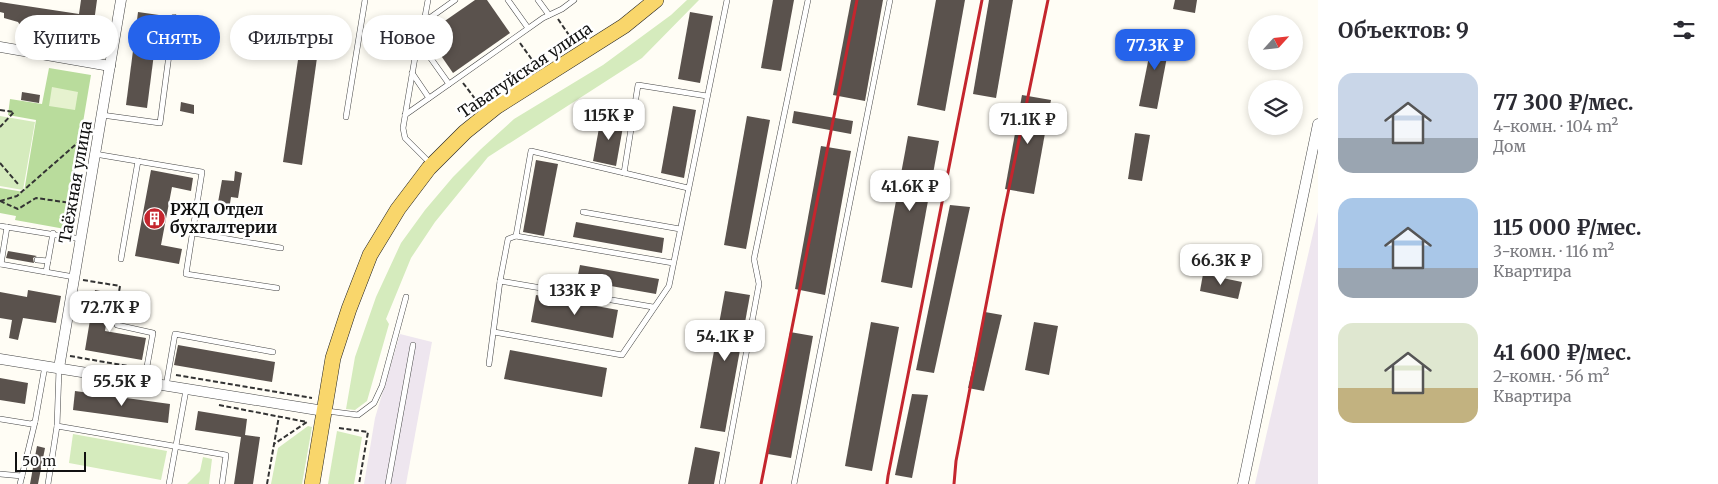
<!DOCTYPE html>
<html lang="ru">
<head>
<meta charset="utf-8">
<style>
  :root { --surface:#fff; --page:#f7f7f7; --text:#2b2b33; --muted:#7c7c81; --accent:#2563eb }
  body { margin:0; font-family:Merriweather,serif; background:var(--page); color:var(--text); height:100vh; display:flex; flex-direction:column; font-size:19px; white-space:nowrap }
  * { box-sizing:border-box; margin:0 }
  p { font-size:16px; color:var(--muted) }
  .icon { flex:none; width:28px; height:28px; fill:none; stroke:currentColor; stroke-width:2; stroke-linecap:round; stroke-linejoin:round }
  .map { position:relative; flex:1; overflow:hidden }
  .side { display:flex; flex-direction:column; background:var(--surface); width:400px }
  .side>* { flex:none }
  .hud { position:absolute; left:15px; top:15px; width:475px; height:45px; display:flex; gap:10px }
  .needle { width:32px; rotate:63deg }
  .fabs { position:absolute; left:1248px; top:15px; display:grid; gap:10px }
  .fabs a { display:grid; place-items:center; width:55px; height:55px; border-radius:50%; background:var(--surface); box-shadow:0 2px 8px #0003; font-size:25px }
  .scale { position:absolute; left:15px; bottom:12px; width:71px; box-sizing:border-box; padding-left:5px; border:2px solid #111; border-top:0; font-size:14px; line-height:18px; white-space:nowrap; color:#111; -webkit-text-stroke:4px #fff; paint-order:stroke }
  .price { position:absolute; translate:-50% -42px; padding:0 11px; border-radius:10px; background:#fff; color:#222; font-size:16px; line-height:32px; filter:drop-shadow(0 1px 2px #0008) }
  .price::after { content:''; position:absolute; left:50%; top:30px; width:15px; height:11px; margin-left:-8px; background:inherit; clip-path:polygon(0 0,100% 0,50% 100%) }
  .price.current { background:var(--accent); color:#fff }
  ul { padding:0; list-style:none }
  li { display:flex; align-items:center; gap:15px; height:125px; padding:0 20px }
  li span { display:grid; place-items:center; flex:none; width:140px; height:100px; border-radius:15px; color:#555 }
  li>.icon { margin-inline-start:auto }
  span .icon { width:60px; height:60px; fill:#fffc; stroke-width:1 }
  li b { font-size:21px }
  h2 { display:flex; justify-content:space-between; align-items:center; height:60px; padding:0 20px; font-size:21px }
  .tag { padding:0 18px; border-radius:22px; background:var(--surface); box-shadow:0 2px 8px #0003; font-size:18px; line-height:45px }
  .tag.current { background:var(--accent); color:#fff }
  main { display:flex; flex:1; min-height:0 }
  .map>svg:first-child { display:block }
  .industrial { fill:#eee6ef }
  .green { fill:#d5ebbd }
  .forest { fill:#b9dc9c }
  .pitch { fill:#e6f2cf }
  .building { fill:#5a524d }
  .lines { fill:none; stroke-linecap:round; stroke-linejoin:round }
  .lane-casing { stroke:#444; stroke-width:6 }
  .street-casing { stroke:#444; stroke-width:11 }
  .primary-casing { stroke:#222; stroke-width:16 }
  .path { stroke:#333; stroke-width:2; stroke-dasharray:5 2.5; stroke-linecap:butt }
  .lane { stroke:#fff; stroke-width:5 }
  .street { stroke:#fff; stroke-width:10 }
  .primary { stroke:#f9d66b; stroke-width:15 }
  .rail { stroke:#c4262e; stroke-width:3 }
  .labels { text-anchor:middle; dominant-baseline:central; stroke-width:5; stroke-linejoin:round; paint-order:stroke }
  .street-label { font-size:16px; fill:#111; stroke:#fff }
  .poi-label { font-size:16px; font-weight:bold; fill:#111; stroke:#fff; text-anchor:start }
</style>
</head>
<body>
<main>
<div class="map">
<svg width="1318" height="484" viewBox="0 0 1318 484">
  <rect width="100%" height="100%" fill="#fffdf5"/>
  <!-- industrial -->
  <g class="industrial">
    <polygon points="1318,212 1318,484 1255,484"/>
    <polygon points="400,334 432,342 406,484 364,484 375,418"/>
  </g>
  <!-- green -->
  <g class="green">
    <polygon points="687,0 699,0 642,58 488,157 435,222 411,258 386,319 389,324 367,401 355,410 346,409 355,357 376,297 401,243 425,210 453,177 481,149 514,119 603,65 671,15"/>
    <polygon points="0,95 0,116 35,122 23,190 0,186"/>
    <polygon points="308,426 312,427 302,484 271,484 278,448"/>
    <polygon points="337,431 362,437 354,484 328,484"/>
    <polygon points="73,434 167,451 161,480 69,463"/>
    <polygon points="203,457 212,459 209,484 187,484 200,471"/>
  </g>
  <!-- forest -->
  <polygon class="forest" points="49,68 91,75 65,229 15,220 16,216 0,213 0,188 24,192 36,120 8,115 10,99 42,104"/>
  <!-- pitch -->
  <polygon class="pitch" points="52,87 78,92 75,110 49,106"/>
  <!-- building -->
  <g class="building">
    <polygon points="81,0 97,0 94,22 100,23 99,31 103,33 102,43 96,48 60,41 59,35 48,32 42,37 27,36 18,22 4,18 4,13 0,12 0,2 79,14"/>
    <polygon points="475,0 487,0 510,33 453,73 426,34"/>
    <polygon points="773,0 794,0 781,71 761,68"/>
    <polygon points="851,0 883,0 865,101 833,95"/>
    <polygon points="936,0 965,0 945,111 917,105"/>
    <polygon points="989,0 1013,0 996,98 973,94"/>
    <polygon points="1175,0 1197,0 1195,13 1173,9"/>
    <polygon points="138,12 159,15 147,108 126,105"/>
    <polygon points="690,12 713,16 700,83 678,79"/>
    <polygon points="304,19 322,22 302,165 283,162"/>
    <polygon points="1154,32 1171,36 1157,109 1139,106"/>
    <polygon points="22,92 40,95 39,103 21,100"/>
    <polygon points="1022,95 1051,100 1034,194 1005,189"/>
    <polygon points="181,102 194,105 194,114 180,111"/>
    <polygon points="673,106 696,110 684,178 661,173"/>
    <polygon points="794,111 853,121 851,134 792,123"/>
    <polygon points="747,116 770,120 746,249 724,245"/>
    <polygon points="601,117 624,121 616,166 593,161"/>
    <polygon points="1135,133 1150,135 1142,181 1128,179"/>
    <polygon points="908,136 939,141 912,288 881,282"/>
    <polygon points="821,146 851,151 825,295 795,289"/>
    <polygon points="536,160 558,164 544,236 523,232"/>
    <polygon points="151,170 193,178 191,191 172,187 161,245 182,249 179,264 135,256"/>
    <polygon points="235,171 242,173 238,198 231,197 229,210 217,208 222,180 234,181"/>
    <polygon points="950,205 970,207 934,373 916,370"/>
    <polygon points="576,222 664,238 662,253 573,237"/>
    <polygon points="8,251 37,256 33,258 34,263 6,258"/>
    <polygon points="580,265 659,279 656,294 577,280"/>
    <polygon points="1203,274 1242,282 1238,299 1200,291"/>
    <polygon points="28,290 61,296 56,323 23,318 18,340 9,338 12,320 0,318 0,292 27,297"/>
    <polygon points="95,290 111,293 105,331 146,338 142,360 85,350"/>
    <polygon points="725,291 750,295 725,432 700,428"/>
    <polygon points="536,295 618,310 613,338 531,322"/>
    <polygon points="985,312 1002,315 984,391 968,388"/>
    <polygon points="871,322 899,327 872,471 845,466"/>
    <polygon points="1034,322 1058,326 1049,375 1025,370"/>
    <polygon points="790,332 813,336 791,458 768,454"/>
    <polygon points="178,345 275,362 272,382 174,365"/>
    <polygon points="510,350 607,368 602,397 504,379"/>
    <polygon points="0,378 28,383 25,404 0,400"/>
    <polygon points="75,391 170,404 168,423 73,410"/>
    <polygon points="912,394 928,395 912,478 895,475"/>
    <polygon points="198,411 247,419 245,435 260,437 253,484 234,484 241,437 195,430"/>
    <polygon points="37,446 45,448 38,484 30,484"/>
    <polygon points="695,447 720,452 714,484 688,484"/>
  </g>
  <g class="lines">
    <defs>
      <g id="lane">
        <polyline points="508,0 528,28"/>
        <polyline points="538,0 549,15"/>
        <polyline points="424,22 428,0"/>
        <polyline points="417,39 449,84"/>
        <polyline points="412,73 429,98"/>
        <polyline points="102,115 160,123 174,17"/>
        <polyline points="405,115 543,18 562,9 574,0"/>
        <polyline points="346,117 365,0"/>
        <polyline points="95,154 202,172 186,274 277,288"/>
        <polyline points="431,164 405,138 403,128 420,28 424,22 455,0"/>
        <polyline points="624,173 638,85 707,96"/>
        <polyline points="583,212 680,229"/>
        <polyline points="0,226 81,239"/>
        <polyline points="193,233 281,248"/>
        <polyline points="516,236 673,263"/>
        <polyline points="121,259 138,161"/>
        <polyline points="37,260 48,261"/>
        <polyline points="0,264 74,277"/>
        <polyline points="1,264 7,227"/>
        <polyline points="46,272 53,233"/>
        <polyline points="500,281 653,307"/>
        <polyline points="122,297 117,325 153,333 144,383"/>
        <polyline points="494,332 622,355 669,286 727,0"/>
        <polyline points="489,364 500,281 508,239 516,236 531,151 688,188"/>
        <polyline points="59,369 57,426 226,455 222,484"/>
        <polyline points="166,386 175,334 273,352"/>
        <polyline points="327,411 358,415 374,403 382,386 406,297"/>
        <polyline points="0,419 31,424 35,422 45,366"/>
        <polyline points="0,474 22,476"/>
        <polyline points="20,484 35,422"/>
        <polyline points="48,484 57,426"/>
        <polyline points="169,484 186,390"/>
        <polyline points="388,484 413,345"/>
        <polyline points="722,484 759,284 754,259 808,0"/>
        <polyline points="794,484 890,0"/>
      </g>
      <g id="street">
        <polyline points="0,47 110,66"/>
        <polyline points="0,359 324,411"/>
        <polyline points="59,368 121,0"/>
        <polyline points="1243,484 1318,124"/>
      </g>
      <polyline id="primary" points="312,484 333,358 349,309 370,255 398,209 429,168 465,132 496,107 624,26 656,0"/>
    </defs>
    <!-- lane casing -->
    <use href="#lane" class="lane-casing"/>
    <!-- street casing -->
    <use href="#street" class="street-casing"/>
    <!-- primary casing -->
    <use href="#primary" class="primary-casing"/>
    <!-- path -->
    <g class="path">
      <polyline points="558,19 573,41"/>
      <polyline points="520,43 535,64"/>
      <polyline points="463,83 479,104"/>
      <polyline points="0,110 14,112 0,127"/>
      <polyline points="0,163 18,184"/>
      <polyline points="0,201 17,196 82,139"/>
      <polyline points="0,201 18,209 36,198 71,203"/>
      <polyline points="83,280 120,286 119,292"/>
      <polyline points="70,356 139,368"/>
      <polyline points="176,375 312,398"/>
      <polyline points="219,405 307,422 274,444"/>
      <polyline points="339,428 368,432 359,484"/>
      <polyline points="267,484 279,416"/>
    </g>
    <!-- lane -->
    <use href="#lane" class="lane"/>
    <!-- street -->
    <use href="#street" class="street"/>
    <!-- primary -->
    <use href="#primary" class="primary"/>
    <!-- rail -->
    <g class="rail">
      <polyline points="761,484 857,0"/>
      <polyline points="887,484 888,476 982,0"/>
      <polyline points="954,484 956,461 1003,217 1048,0"/>
    </g>
  </g>
  <!-- icons -->
  <defs>
    <symbol id="building-disc" viewBox="-11 -11 22 22"><circle r="9.5" fill="#c4262e" stroke="#fff"/><path d="M-4-6H4V6H1V3H-1V6H-4ZM-2.5-4.3h1.7v1.8h-1.7ZM.8-4.3h1.7v1.8H.8ZM-2.5-1h1.7V.8h-1.7ZM.8-1h1.7V.8H.8Z" fill="#fff"/></symbol>
  </defs>
  <g fill-rule="evenodd">
    <use href="#building-disc" x="142" y="206" width="25" height="25"/>
  </g>
  <g class="labels">
    <!-- street labels -->
    <g class="street-label">
      <text transform="translate(525 70) rotate(-34)">Таватуйская улица</text>
      <text transform="translate(75 182) rotate(-80)">Таёжная улица</text>
    </g>
    <!-- poi labels -->
    <g class="poi-label">
      <text x="170" y="209">РЖД Отдел<tspan x="170" dy="18">бухгалтерии</tspan></text>
    </g>
  </g>
</svg>
<div class="fabs">
<a><svg class="needle" viewBox="-14 -14 28 28"><path d="M0-13l5 13h-10z" fill="#e53935"/><path d="M0 13l5-13h-10z" fill="#7c7c81"/></svg></a>
<a><svg class="icon" aria-label="layers" viewBox="0 0 24 24"><path d="M12 4l9 5-9 5-9-5zM3 14l9 5 9-5"/></svg></a>
</div>
<div class="scale">50 m</div>
<b class="price current" style="left:1155px;top:71px">77.3K ₽</b>
<b class="price" style="left:609px;top:141px">115K ₽</b>
<b class="price" style="left:1028px;top:145px">71.1K ₽</b>
<b class="price" style="left:910px;top:212px">41.6K ₽</b>
<b class="price" style="left:1221px;top:286px">66.3K ₽</b>
<b class="price" style="left:575px;top:316px">133K ₽</b>
<b class="price" style="left:110px;top:333px">72.7K ₽</b>
<b class="price" style="left:725px;top:362px">54.1K ₽</b>
<b class="price" style="left:122px;top:407px">55.5K ₽</b>
<div class="hud">
<a class="tag">Купить</a>
<a class="tag current">Снять</a>
<a class="tag">Фильтры</a>
<a class="tag">Новое</a>
</div>
</div>
<section class="side">
<h2>Объектов: 9<svg class="icon" aria-label="filters" viewBox="0 0 24 24"><path d="M4 7h16M4 17h16"/><circle cx="9" cy="7" r="2"/><circle cx="15" cy="17" r="2"/></svg></h2>
<ul>
<li><span style="background:linear-gradient(#c9d6e8 65%,#9aa5b1 0)"><svg class="icon" aria-label="home" viewBox="0 0 24 24"><path d="M3 11l9-7 9 7M6 9v11h12V9"/></svg></span><div><b>77 300 ₽/мес.</b><p>4-комн. · 104 m²</p><p>Дом</p></div></li>
<li><span style="background:linear-gradient(#a9c7e8 70%,#9aa5b1 0)"><svg class="icon" aria-label="home" viewBox="0 0 24 24"><path d="M3 11l9-7 9 7M6 9v11h12V9"/></svg></span><div><b>115 000 ₽/мес.</b><p>3-комн. · 116 m²</p><p>Квартира</p></div></li>
<li><span style="background:linear-gradient(#dfe7d0 65%,#c2b280 0)"><svg class="icon" aria-label="home" viewBox="0 0 24 24"><path d="M3 11l9-7 9 7M6 9v11h12V9"/></svg></span><div><b>41 600 ₽/мес.</b><p>2-комн. · 56 m²</p><p>Квартира</p></div></li>
</ul>
</section>
</main>
</body>
</html>
